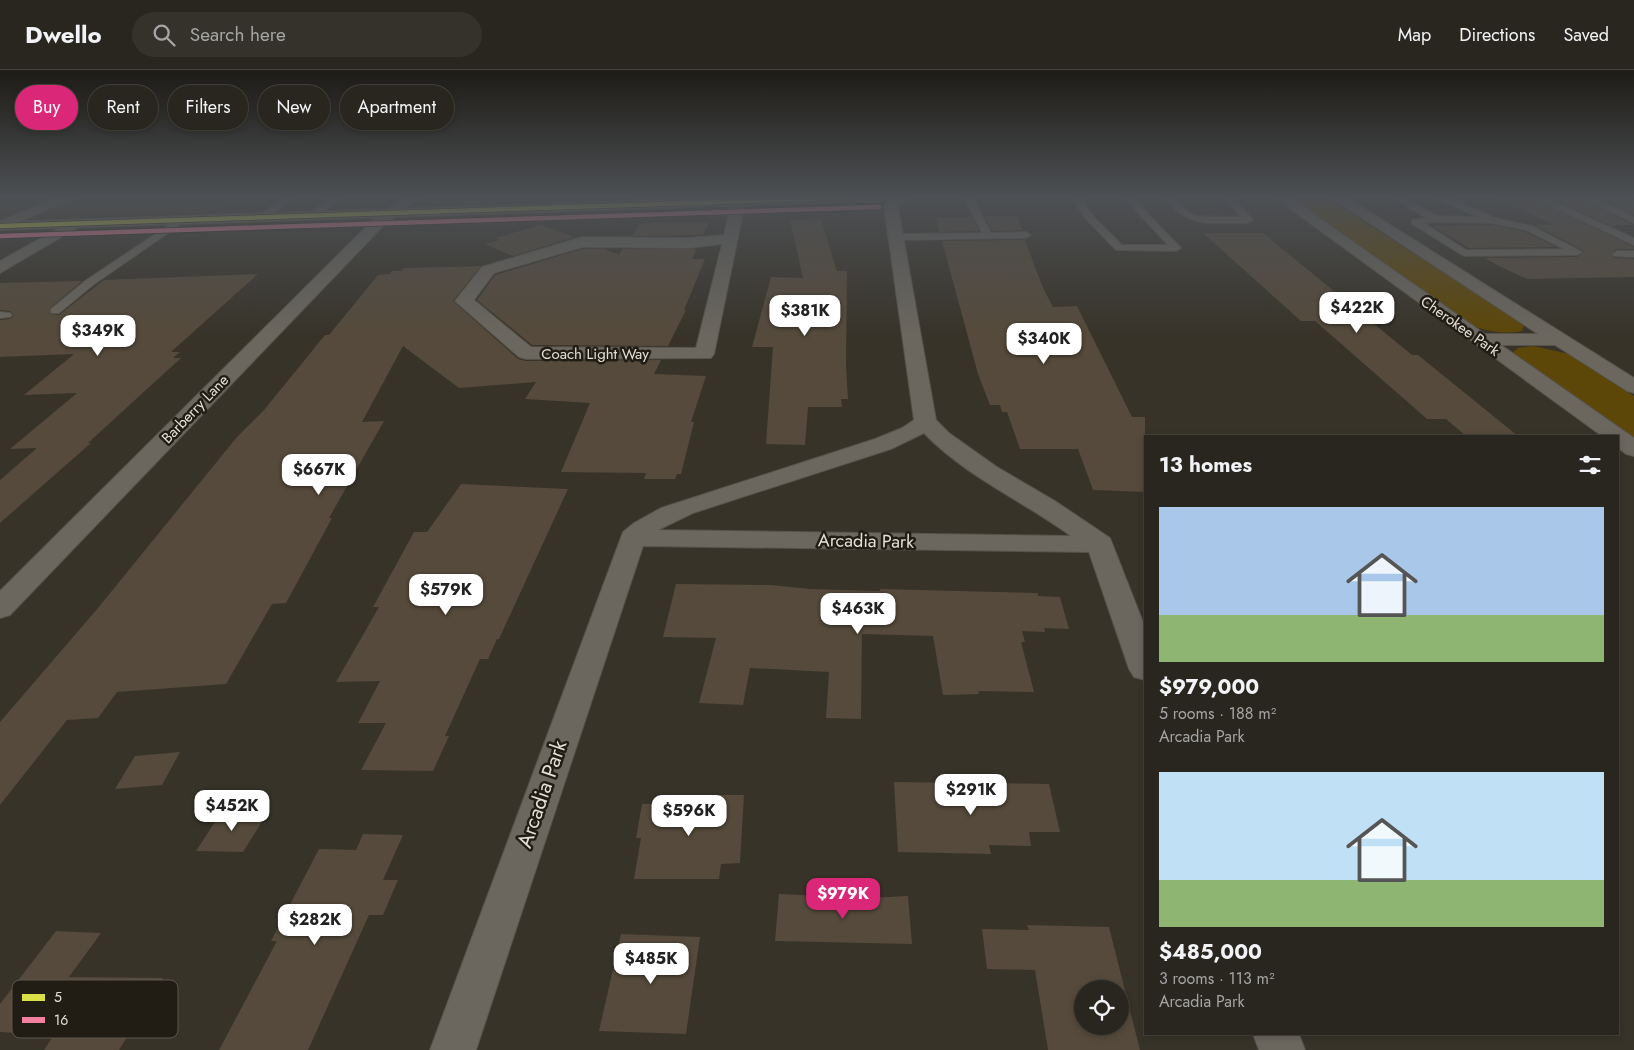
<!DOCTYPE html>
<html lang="en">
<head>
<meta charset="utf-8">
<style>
  :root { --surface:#29261f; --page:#35322c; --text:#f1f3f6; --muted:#a5a5a4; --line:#45433d; --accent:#db2777 }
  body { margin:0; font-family:Jost,sans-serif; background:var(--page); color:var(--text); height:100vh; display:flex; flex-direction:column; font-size:19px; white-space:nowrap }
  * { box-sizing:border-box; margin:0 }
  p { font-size:16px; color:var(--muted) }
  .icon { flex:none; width:28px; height:28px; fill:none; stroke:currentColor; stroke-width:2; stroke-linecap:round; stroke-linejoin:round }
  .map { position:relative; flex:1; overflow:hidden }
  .sheet { position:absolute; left:1144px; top:365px; width:475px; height:600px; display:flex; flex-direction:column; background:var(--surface); border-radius:0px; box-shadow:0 2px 8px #0003,0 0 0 1px var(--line) }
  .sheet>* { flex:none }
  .hud { position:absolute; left:15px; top:15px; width:475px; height:45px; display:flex; gap:10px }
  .fabs { position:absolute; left:1074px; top:910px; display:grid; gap:10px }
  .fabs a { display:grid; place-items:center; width:55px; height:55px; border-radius:50%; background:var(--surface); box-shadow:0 2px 8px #0003,0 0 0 1px var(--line); font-size:25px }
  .price { position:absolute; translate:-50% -42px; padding:0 11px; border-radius:10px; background:#fff; color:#222; font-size:16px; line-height:32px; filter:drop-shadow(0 1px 2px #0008) }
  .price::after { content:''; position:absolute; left:50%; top:30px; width:15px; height:11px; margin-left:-8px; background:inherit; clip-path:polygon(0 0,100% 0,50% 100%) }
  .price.active { background:var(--accent); color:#fff }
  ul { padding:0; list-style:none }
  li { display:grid; align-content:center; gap:10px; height:265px; padding:0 15px }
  li span { display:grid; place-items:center; height:155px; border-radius:0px; color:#555 }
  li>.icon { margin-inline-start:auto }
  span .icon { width:90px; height:90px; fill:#fffc; stroke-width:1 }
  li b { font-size:21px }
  h2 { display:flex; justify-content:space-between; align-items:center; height:60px; padding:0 15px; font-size:21px }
  .pill { padding:0 18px; border-radius:22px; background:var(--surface); box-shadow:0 2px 8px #0003,0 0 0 1px var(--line); font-size:18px; line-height:45px }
  .pill.active { background:var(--accent); color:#fff }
  header { display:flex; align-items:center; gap:30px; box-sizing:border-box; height:70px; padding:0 25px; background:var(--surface); border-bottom:1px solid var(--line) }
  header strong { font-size:24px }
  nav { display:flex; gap:28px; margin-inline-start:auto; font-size:18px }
  .search { width:350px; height:45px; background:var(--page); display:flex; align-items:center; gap:12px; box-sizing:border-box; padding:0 18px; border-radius:28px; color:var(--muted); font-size:19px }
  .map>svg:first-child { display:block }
  .built { fill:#443923 }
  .green { fill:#5d4708 }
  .building { fill:#554a3b; fill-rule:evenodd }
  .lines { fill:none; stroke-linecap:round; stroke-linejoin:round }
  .service-casing { stroke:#555249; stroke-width:2 }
  .minor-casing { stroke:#555249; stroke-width:2 }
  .secondary-casing { stroke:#555249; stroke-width:2 }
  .primary-casing { stroke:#555249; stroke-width:2 }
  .service { fill:#6b675f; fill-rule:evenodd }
  .minor { fill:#6b675f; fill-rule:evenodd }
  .secondary { fill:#6b675f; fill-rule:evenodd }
  .primary { fill:#736e60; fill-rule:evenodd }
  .bus-1-casing { stroke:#211d15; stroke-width:6 }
  .bus-2-casing { stroke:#211d15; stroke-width:6 }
  .bus-1 { stroke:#dae147; stroke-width:4.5 }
  .bus-2 { stroke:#f2809f; stroke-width:4.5 }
  .labels { text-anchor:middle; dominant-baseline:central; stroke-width:5; stroke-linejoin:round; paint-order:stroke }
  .far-street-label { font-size:15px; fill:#e5e0d5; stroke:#211d15 }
  .street-label { font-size:18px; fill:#e5e0d5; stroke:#211d15 }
  .near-street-label { font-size:21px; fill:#e5e0d5; stroke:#211d15 }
  .key { fill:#211d15; stroke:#5c584f; stroke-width:1 }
  .key-label { font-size:14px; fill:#e5e0d5 }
</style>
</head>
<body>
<header>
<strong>Dwello</strong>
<div class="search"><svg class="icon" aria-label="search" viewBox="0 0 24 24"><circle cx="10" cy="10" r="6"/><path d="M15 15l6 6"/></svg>Search here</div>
<nav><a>Map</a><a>Directions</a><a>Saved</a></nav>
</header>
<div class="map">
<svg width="1634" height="980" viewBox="0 0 1634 980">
  <rect width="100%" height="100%" fill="#373329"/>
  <!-- built -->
  <polygon class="built" points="0,127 241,127 214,141 0,147"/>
  <!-- green -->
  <g class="green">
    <path d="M 1322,127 L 1328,129 L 1517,249 L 1524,255 L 1522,261 C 1503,265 1486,261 1468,254 L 1290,128 Z"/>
    <polygon points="1533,276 1569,284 1634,326 1634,370 1512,283 1518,278"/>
  </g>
  <!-- building -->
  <g class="building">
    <polygon points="1493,127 1529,127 1634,177 1634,179 1616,179 1610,184 1614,188 1634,189 1634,207 1527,209 1499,196 1485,188 1577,187 1584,181 1535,155 1554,155"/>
    <polygon points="1548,127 1578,127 1633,155 1611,156"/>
    <polygon points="1597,127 1634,127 1634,145"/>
    <polygon points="984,146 1017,146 1022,160 992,161"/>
    <polygon points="972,147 979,161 939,162 936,148"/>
    <polygon points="821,149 837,201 847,201 846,296 848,329 841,329 842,337 808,337 805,375 766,374 773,277 752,277 771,207 803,208 790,150"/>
    <polygon points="657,152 709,153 703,165 632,166 639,154"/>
    <polygon points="541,155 574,167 513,186 485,174 500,170 495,168"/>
    <polygon points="1495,155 1525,162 1556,177 1469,178 1432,156"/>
    <polygon points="1203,163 1263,163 1412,285 1418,285 1518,366 1466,366 1446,349 1427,349 1315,251 1301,251"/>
    <polygon points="1025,170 1043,218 1053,237 1077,236 1132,347 1145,347 1145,422 1093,420 1078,379 1020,379 1007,342 1002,342 1000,335 990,335 978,304 942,171"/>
    <polygon points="583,179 604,179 619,185 622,179 697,179 692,189 705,189 684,240 686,240 668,276 532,275 477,230 495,205"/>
    <polygon points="481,196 453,231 518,289 526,291 661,290 654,304 706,306 691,352 694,352 681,404 677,404 675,409 644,409 646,403 561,402 590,333 525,329 536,312 459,318 403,276 362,352 384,351 329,448 332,448 286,533 272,534 226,614 117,622 98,648 67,650 0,735 0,652 98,538 237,367 264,340 325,265 329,265 378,205 390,204 392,201 402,201 404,198"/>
    <polygon points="258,204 171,282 180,282 173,288 181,288 88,373 91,373 0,453 0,410 37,378 10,379 77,323 24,325 74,284 0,287 0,250 10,249 14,245 10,241 0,240 0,213 82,211 50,238 50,244 59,245 104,210"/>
    <polygon points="461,414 568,419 499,569 497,569 488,589 480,589 445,666 449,666 433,701 361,700 386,653 358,653 380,611 336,612 379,537 373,537 414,462 427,462"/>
    <polygon points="676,514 771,515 810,519 880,521 880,519 1038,523 1038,526 1060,527 1069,559 1044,558 1045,562 1022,561 1025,572 1021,572 1034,622 978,621 979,624 943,625 933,566 862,564 861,649 826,648 829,602 750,598 743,635 699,633 716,568 663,567"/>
    <polygon points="180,682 162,715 115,719 135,686"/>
    <polygon points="894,712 1049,714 1060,762 1029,762 1031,776 989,775 991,784 898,782"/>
    <polygon points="660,725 744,725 740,793 721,794 719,809 634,809 641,768 636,768 642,734 658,734"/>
    <polygon points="222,741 268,742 243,782 196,781"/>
    <polygon points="363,764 403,765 383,810 398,810 383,845 369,845 308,980 219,980 277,871 271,871 319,779 356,780"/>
    <polygon points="779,824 869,828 908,826 912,874 775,871"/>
    <path d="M 1027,855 L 1109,857 L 1140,980 L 1048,980 L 1035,900 L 987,899 L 982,859 L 1029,860 ZM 1082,919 L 1120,919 L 1120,956 L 1082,956 Z"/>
    <polygon points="56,861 101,863 69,907 163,908 119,980 44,980 54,965 0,962 0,934"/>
    <polygon points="621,864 700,867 686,964 599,961"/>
  </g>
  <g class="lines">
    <defs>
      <g id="service">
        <polygon points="285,127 295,127 266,149 260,149 260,145"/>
        <polygon points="332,127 342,127 316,147 310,147 310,143"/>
        <polygon points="964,127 972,127 991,163 1026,162 1031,165 1026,168 897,170 892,167 897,164 982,163"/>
        <polygon points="1071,127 1080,127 1093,146 1122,175 1168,175 1123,127 1132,127 1181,178 1176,181 1116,180 1087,150"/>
        <path d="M 1163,127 L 1172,127 L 1189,143 L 1197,146 L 1242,147 L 1223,127 L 1232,127 L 1253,150 L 1248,153 C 1209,152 1191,160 1163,127 Z"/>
        <path d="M 1392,127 L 1403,127 L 1437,146 L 1478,147 L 1431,127 L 1453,129 L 1495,148 L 1532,156 L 1582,182 L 1577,185 L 1464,186 L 1412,154 L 1412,150 L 1426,148 ZM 1435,152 L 1492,153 L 1526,160 L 1564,179 L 1466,180 L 1424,153 Z"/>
        <polygon points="1531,127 1543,127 1634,168 1634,175"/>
        <polygon points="1580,127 1592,127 1634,147 1634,153"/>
        <polygon points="181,147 188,149 93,215 59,243 51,243 51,239 85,211"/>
        <polygon points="1617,181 1634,181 1634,187 1614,186 1612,184"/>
        <polygon points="0,242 10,243 12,245 10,247 0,248"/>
      </g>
      <g id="minor">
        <polygon points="406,127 421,127 384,155 10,545 0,548 0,521 374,149"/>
        <path d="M 893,127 L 907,127 L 898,137 L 936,350 L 949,363 L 997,397 L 1055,431 L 1110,468 L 1145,557 L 1145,610 L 1134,607 L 1129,599 L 1089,482 L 643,476 L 476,980 L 430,980 L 623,462 L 634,453 L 661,438 L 875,369 L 902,358 L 914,350 L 884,136 ZM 924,363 C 965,406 1023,431 1071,466 L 658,460 L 693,443 L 891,379 Z"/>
        <polygon points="1274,127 1289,127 1485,264 1538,264 1330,127 1346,127 1634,308 1634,323 1627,321 1555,275 1501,275 1634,368 1634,386 1626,384 1618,378 1618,366 1602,366"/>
        <path d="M 738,129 L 745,133 L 714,284 L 711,288 L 526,289 L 519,287 L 455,231 L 482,197 L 582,167 L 689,168 L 724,165 L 731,133 ZM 722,174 L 696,278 L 531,277 L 474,230 L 494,203 L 583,177 L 689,178 Z"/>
        <polygon points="75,149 82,153 80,156 0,203 0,191"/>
        <polygon points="1253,964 1299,964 1305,980 1259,980"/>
      </g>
      <polygon id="secondary" points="58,127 77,127 0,160 0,151"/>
      <polygon id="primary" points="745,127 885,127 879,131 0,160 0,152"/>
    </defs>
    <!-- service casing -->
    <use href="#service" class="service-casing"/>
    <!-- minor casing -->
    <use href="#minor" class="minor-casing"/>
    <!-- secondary casing -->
    <use href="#secondary" class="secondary-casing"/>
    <!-- primary casing -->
    <use href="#primary" class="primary-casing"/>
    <!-- service -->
    <use href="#service" class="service"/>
    <!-- minor -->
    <use href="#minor" class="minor"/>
    <!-- secondary -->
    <use href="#secondary" class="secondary"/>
    <!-- primary -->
    <use href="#primary" class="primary"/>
    <defs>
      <polyline id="bus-1" points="0,156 867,127"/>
      <polyline id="bus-2" points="0,166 879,137"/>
    </defs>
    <!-- bus-1 casing -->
    <use href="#bus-1" class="bus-1-casing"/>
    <!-- bus-2 casing -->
    <use href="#bus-2" class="bus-2-casing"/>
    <!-- bus-1 -->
    <use href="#bus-1" class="bus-1"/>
    <!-- bus-2 -->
    <use href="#bus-2" class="bus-2"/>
  </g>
  <!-- sky -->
  <linearGradient id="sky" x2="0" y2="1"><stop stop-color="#1e1c17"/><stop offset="0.48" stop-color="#4d5054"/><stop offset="1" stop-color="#4d5054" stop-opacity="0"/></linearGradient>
  <rect width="1634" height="265" fill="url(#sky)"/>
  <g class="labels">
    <!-- far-street labels -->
    <g class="far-street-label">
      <text transform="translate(1460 256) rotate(35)">Cherokee Park</text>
      <text x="595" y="284">Coach Light Way</text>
      <text transform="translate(195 339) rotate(-46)">Barberry Lane</text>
    </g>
    <!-- street labels -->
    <g class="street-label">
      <text transform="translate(866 471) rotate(1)">Arcadia Park</text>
    </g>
    <!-- near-street labels -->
    <g class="near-street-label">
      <text transform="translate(542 724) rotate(-71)">Arcadia Park</text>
    </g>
  </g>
  <!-- legend -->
  <rect x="12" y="910" width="166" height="58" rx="8" class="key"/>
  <rect x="22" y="924" width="23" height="7" fill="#dae147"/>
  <rect x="22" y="947" width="23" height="6" fill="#f2809f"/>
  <g class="key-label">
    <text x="54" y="932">5</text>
    <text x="54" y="955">16</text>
  </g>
</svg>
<div class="fabs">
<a><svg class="icon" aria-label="locate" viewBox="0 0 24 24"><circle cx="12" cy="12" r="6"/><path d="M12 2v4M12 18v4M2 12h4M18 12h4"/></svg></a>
</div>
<b class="price" style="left:1357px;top:264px">$422K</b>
<b class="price" style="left:805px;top:267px">$381K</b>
<b class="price" style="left:98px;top:287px">$349K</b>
<b class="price" style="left:1044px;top:295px">$340K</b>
<b class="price" style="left:319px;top:426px">$667K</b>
<b class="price" style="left:446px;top:546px">$579K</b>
<b class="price" style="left:858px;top:565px">$463K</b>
<b class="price" style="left:971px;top:746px">$291K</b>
<b class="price" style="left:232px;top:762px">$452K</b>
<b class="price" style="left:689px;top:767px">$596K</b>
<b class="price active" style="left:843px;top:850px">$979K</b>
<b class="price" style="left:315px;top:876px">$282K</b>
<b class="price" style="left:651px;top:915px">$485K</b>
<div class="hud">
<a class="pill active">Buy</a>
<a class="pill">Rent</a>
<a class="pill">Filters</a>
<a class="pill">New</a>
<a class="pill">Apartment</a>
</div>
<section class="sheet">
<h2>13 homes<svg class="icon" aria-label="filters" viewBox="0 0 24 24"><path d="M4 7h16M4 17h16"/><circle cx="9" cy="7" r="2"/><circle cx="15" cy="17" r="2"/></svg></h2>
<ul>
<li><span style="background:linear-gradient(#a9c7e8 70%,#8fb573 0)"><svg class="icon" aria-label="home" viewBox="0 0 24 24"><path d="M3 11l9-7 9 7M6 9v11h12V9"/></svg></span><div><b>$979,000</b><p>5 rooms · 188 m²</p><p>Arcadia Park</p></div></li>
<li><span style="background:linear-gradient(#bfe0f5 70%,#8fb573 0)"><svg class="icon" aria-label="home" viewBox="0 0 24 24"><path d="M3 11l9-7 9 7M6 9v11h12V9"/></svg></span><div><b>$485,000</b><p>3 rooms · 113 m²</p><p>Arcadia Park</p></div></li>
</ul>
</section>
</div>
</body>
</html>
